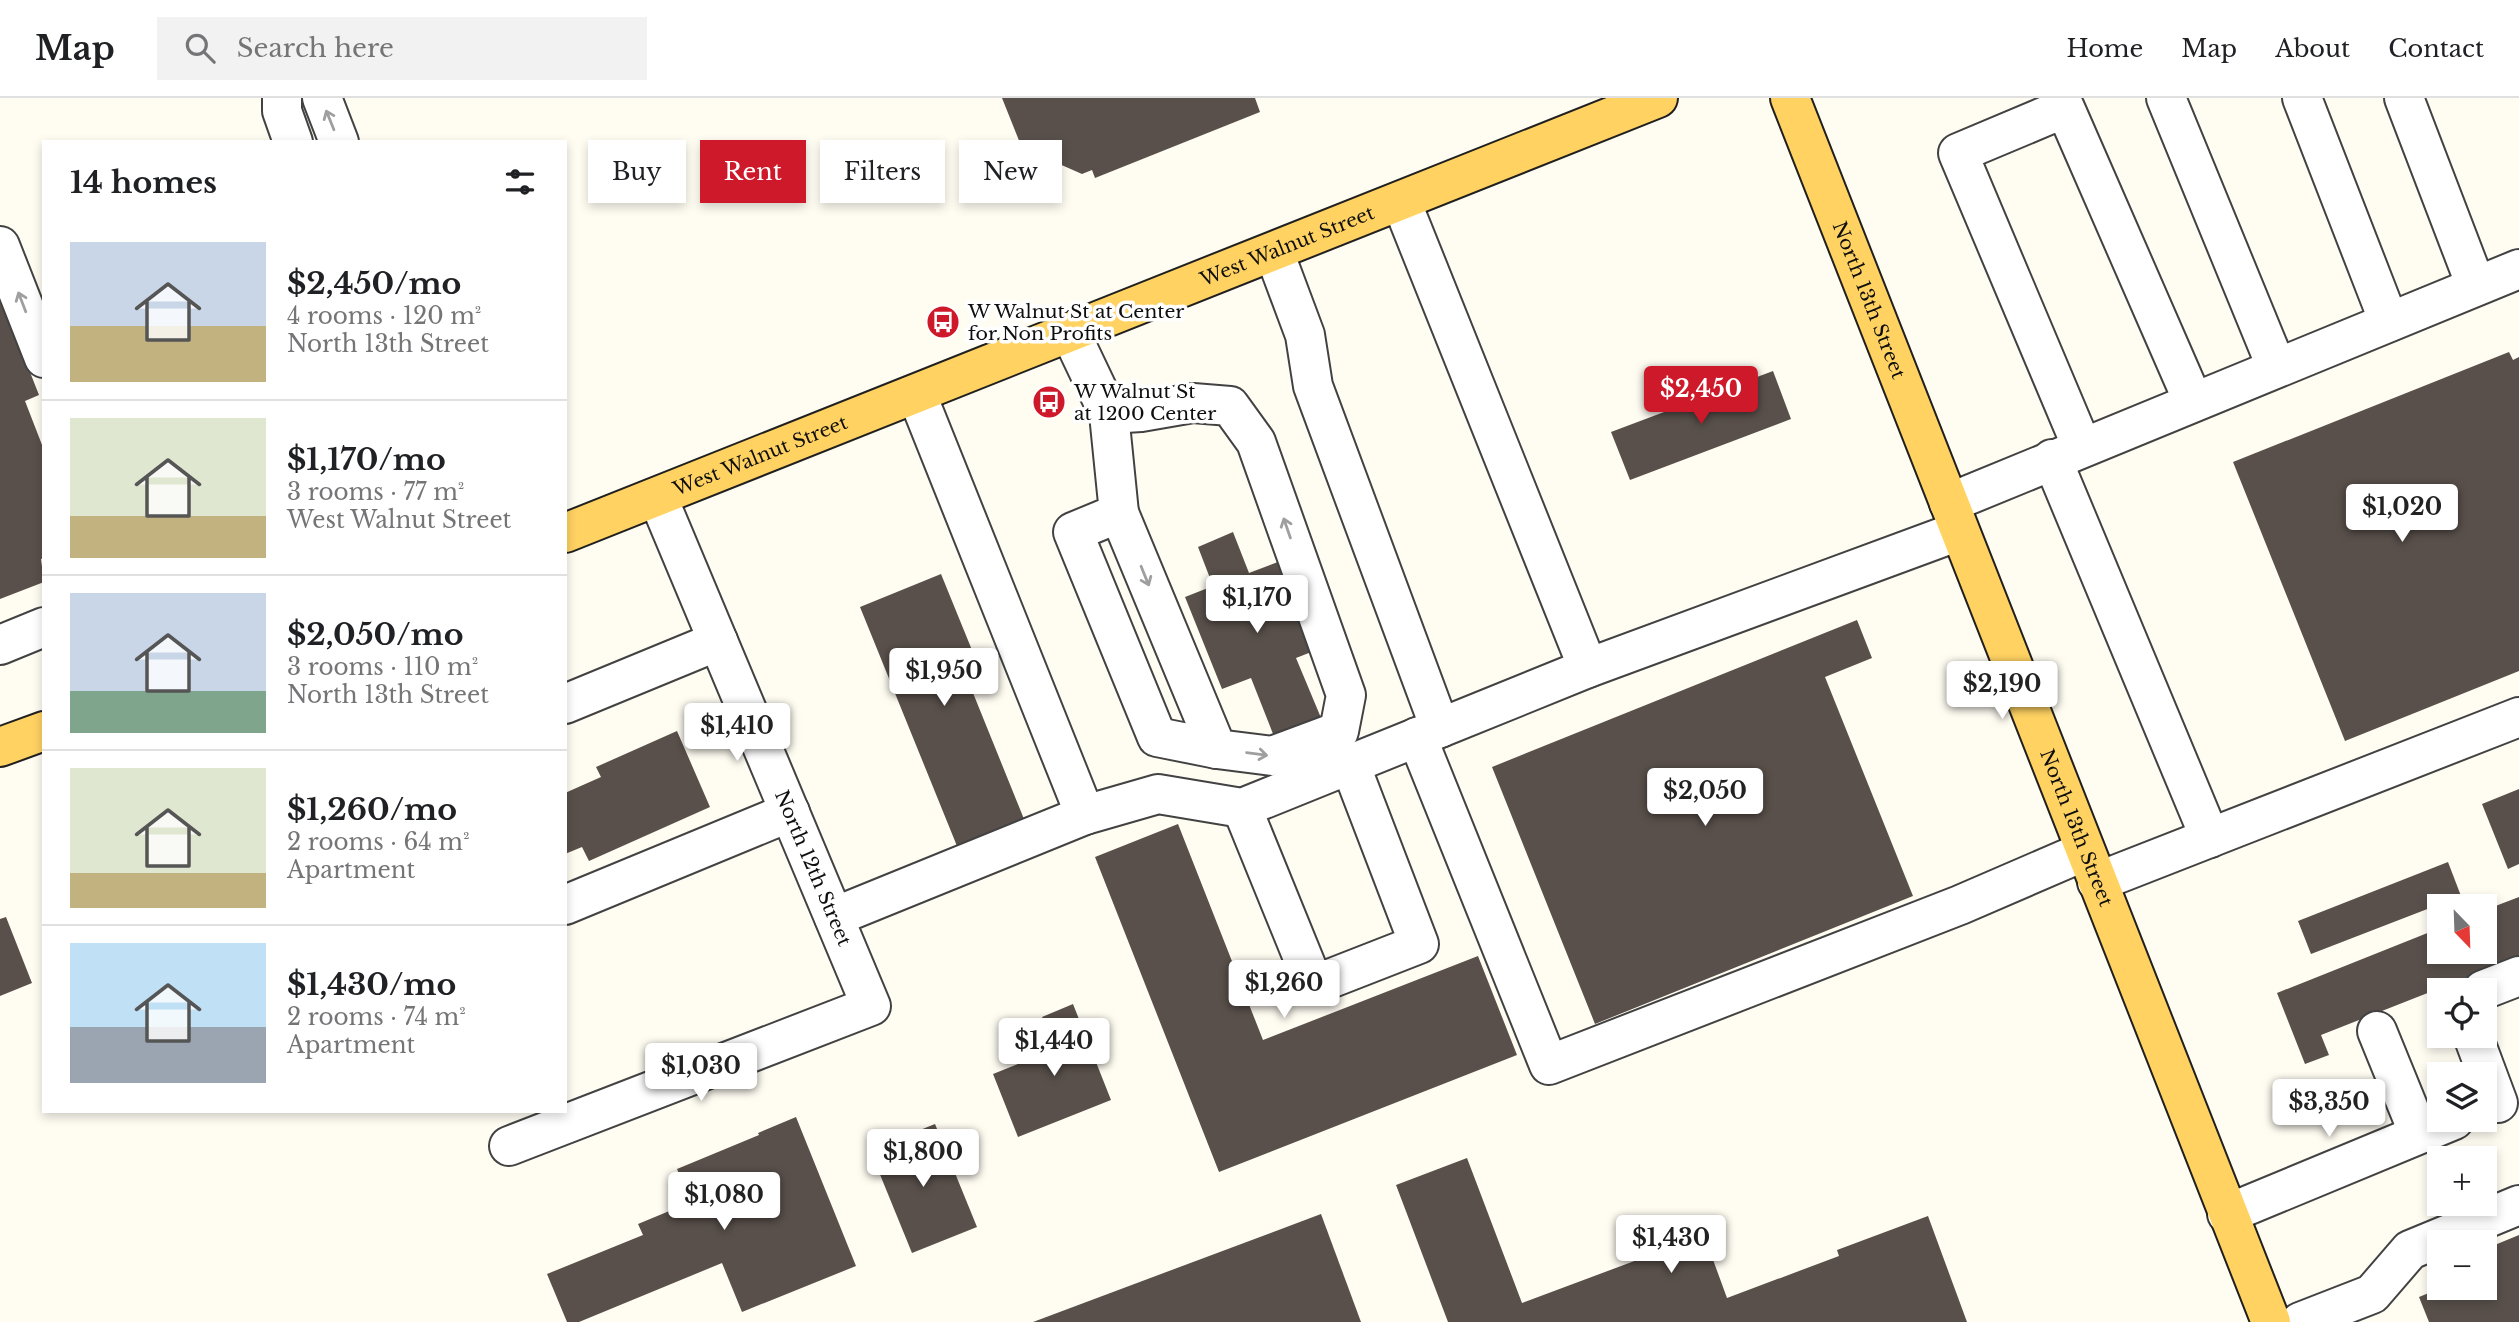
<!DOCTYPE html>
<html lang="en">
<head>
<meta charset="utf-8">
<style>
  :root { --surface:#fff; --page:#f2f2f2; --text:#202124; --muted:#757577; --line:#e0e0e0; --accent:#ce192a }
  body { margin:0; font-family:"Libre Baskerville",serif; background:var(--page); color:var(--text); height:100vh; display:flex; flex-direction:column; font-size:26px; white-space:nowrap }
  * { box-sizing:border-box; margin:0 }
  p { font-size:23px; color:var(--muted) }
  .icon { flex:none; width:38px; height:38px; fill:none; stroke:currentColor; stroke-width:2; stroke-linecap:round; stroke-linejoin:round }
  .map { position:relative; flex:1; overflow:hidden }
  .drawer { position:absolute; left:42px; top:42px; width:525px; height:973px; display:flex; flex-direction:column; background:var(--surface); border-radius:0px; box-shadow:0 4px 10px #0003 }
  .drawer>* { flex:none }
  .top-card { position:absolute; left:588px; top:42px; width:665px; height:63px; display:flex; gap:14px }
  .needle { width:46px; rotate:157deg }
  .buttons { position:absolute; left:2427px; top:796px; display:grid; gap:14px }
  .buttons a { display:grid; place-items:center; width:70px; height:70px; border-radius:0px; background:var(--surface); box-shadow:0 4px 10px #0003; font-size:35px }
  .price { position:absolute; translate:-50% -60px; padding:0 16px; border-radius:7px; background:#fff; color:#222; font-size:23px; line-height:46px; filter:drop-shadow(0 2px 4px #0008) }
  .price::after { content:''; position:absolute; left:50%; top:42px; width:21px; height:16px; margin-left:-10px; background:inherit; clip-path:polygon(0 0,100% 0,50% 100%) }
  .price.on { background:var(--accent); color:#fff }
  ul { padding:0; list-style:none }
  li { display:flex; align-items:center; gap:21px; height:175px; padding:0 28px }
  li+li { border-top:2px solid var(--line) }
  li span { display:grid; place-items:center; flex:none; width:196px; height:140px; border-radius:0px; color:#555 }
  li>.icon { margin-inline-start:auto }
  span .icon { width:84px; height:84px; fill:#fffc; stroke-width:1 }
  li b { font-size:30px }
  h2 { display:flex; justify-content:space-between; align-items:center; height:84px; padding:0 28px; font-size:30px }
  .tag { padding:0 24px; border-radius:0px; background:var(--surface); box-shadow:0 4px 10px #0003; font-size:24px; line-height:63px }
  .tag.on { background:var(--accent); color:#fff }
  header { display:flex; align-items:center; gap:42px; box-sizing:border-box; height:98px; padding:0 35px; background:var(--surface); border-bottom:2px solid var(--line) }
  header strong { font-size:33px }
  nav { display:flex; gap:38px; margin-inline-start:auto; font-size:24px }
  .search { width:490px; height:63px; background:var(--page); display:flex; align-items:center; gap:18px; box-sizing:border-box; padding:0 24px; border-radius:0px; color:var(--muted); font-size:26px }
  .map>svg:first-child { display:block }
  .building { fill:#59504b }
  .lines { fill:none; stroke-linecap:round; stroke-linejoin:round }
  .minor-casing { stroke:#424242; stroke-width:42 }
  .major-casing { stroke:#202020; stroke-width:42 }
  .minor { stroke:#fff; stroke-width:38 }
  .major { stroke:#ffd262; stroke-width:38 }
  .oneway { stroke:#9f9f9f }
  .labels { text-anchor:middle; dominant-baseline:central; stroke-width:7; stroke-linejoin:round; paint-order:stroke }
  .street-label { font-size:19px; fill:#0f0f0f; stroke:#fff }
  .poi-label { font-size:19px; fill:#0f0f0f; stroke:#fff; text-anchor:start }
</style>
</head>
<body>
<header>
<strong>Map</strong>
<div class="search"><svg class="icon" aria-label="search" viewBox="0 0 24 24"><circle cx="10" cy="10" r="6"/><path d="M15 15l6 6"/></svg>Search here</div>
<nav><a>Home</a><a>Map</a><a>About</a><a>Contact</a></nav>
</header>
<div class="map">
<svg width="2519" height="1224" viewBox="0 0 2519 1224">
  <rect width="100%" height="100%" fill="#fffcf2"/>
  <!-- building -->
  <g class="building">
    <polygon points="1002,0 1255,0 1260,14 1095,80 1092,72 1082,76 1032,54 1027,42 1020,45"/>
    <polygon points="0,198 39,297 25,303 44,352 44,460 41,461 44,484 0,501"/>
    <polygon points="2509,254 2513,262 2519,259 2519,573 2345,643 2233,364"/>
    <polygon points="1773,273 1791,321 1630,382 1611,334"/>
    <polygon points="1233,434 1249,475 1283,462 1319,551 1296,560 1324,627 1277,646 1251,580 1222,591 1185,499 1213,488 1198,449"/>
    <polygon points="941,476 985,584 971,590 1026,726 959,753 860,509"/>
    <polygon points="1857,522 1872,560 1825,579 1913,798 1595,926 1492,669"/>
    <polygon points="677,633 710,709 589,763 582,749 565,756 565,695 601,679 596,669"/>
    <polygon points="2519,691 2519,766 2508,771 2482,706"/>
    <polygon points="1178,726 1263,942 1478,858 1517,957 1219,1074 1095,759"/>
    <polygon points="2448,764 2461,798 2311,856 2298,823"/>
    <polygon points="2519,799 2519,859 2321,937 2329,957 2305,966 2277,895 2440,830 2440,854 2485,854 2485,812"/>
    <polygon points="6,819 32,885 0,898 0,821"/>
    <polygon points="1073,906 1111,1002 1018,1039 993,976 1055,951 1042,919"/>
    <polygon points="796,1019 856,1168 742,1214 722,1165 579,1224 567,1224 547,1176 643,1137 638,1126 691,1104 677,1071 759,1037 758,1035"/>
    <polygon points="935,1026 977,1129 912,1155 870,1052"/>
    <polygon points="1467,1060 1522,1205 1704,1137 1727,1200 1839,1158 1837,1152 1928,1118 1967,1224 1448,1224 1396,1087"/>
    <polygon points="1321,1116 1361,1224 1033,1224"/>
    <polygon points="2519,1137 2519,1224 2429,1224 2419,1199 2441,1190 2485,1190 2485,1151"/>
  </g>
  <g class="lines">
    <defs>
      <g id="minor">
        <polyline points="282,0 282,13 293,44"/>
        <polyline points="322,0 339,44"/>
        <polyline points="2166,0 2276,268"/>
        <polyline points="2302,0 2389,224"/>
        <polyline points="2404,0 2476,188"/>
        <polyline points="1401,103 1588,570 1440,630"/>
        <polyline points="0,148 44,260"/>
        <polyline points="1070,234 1109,316 1119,415 1073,434 1157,639 1217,651"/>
        <polyline points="917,297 1085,717"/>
        <polyline points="1109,316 1141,314 1193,305 1230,308 1256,344 1346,597 1339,633 1272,658 1217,651 1119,415"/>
        <polyline points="2082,349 1958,55 2065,10 2193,303"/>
        <polyline points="2052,361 2210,740"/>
        <polyline points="1949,405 2519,171"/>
        <polyline points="0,547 44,529"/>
        <polyline points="1588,570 1959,433"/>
        <polyline points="565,606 718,543"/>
        <polyline points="1417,639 1549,967 1960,807 2085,753"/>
        <polyline points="1242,710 1314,887 1419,846 1350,666"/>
        <polyline points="2097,784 2519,619"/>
        <polyline points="565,807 790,714"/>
        <polyline points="834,819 1085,717 1158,696 1242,710 1440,630 1313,288 1305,237 1274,154"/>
        <polyline points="2483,892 2519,878"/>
        <polyline points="2377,933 2419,1036"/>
        <polyline points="2473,938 2498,1005"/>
        <polyline points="509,1048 871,908 658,400"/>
        <polyline points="2227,1116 2454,1022"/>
        <polyline points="2300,1224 2372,1196 2410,1152 2519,1107"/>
      </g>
      <g id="major">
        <path id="s1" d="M 1790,0 L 2271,1224"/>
        <path id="s2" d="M 565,435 L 1658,0"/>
        <polyline points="0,649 44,633"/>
      </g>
    </defs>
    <!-- minor casing -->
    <use href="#minor" class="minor-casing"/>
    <!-- major casing -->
    <use href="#major" class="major-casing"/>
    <!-- minor -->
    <use href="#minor" class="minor"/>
    <!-- major -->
    <use href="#major" class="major"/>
  </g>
  <!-- one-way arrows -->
  <defs><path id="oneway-shaft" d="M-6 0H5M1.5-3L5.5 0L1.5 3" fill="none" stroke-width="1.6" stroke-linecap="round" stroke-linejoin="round" transform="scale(1.75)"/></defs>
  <g class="oneway">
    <use href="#oneway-shaft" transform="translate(330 22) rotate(-112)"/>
    <use href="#oneway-shaft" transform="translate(22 204) rotate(-111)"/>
    <use href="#oneway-shaft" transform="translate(1287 430) rotate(-109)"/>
    <use href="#oneway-shaft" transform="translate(1145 478) rotate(68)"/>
    <use href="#oneway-shaft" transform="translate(1257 656) rotate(7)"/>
  </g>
  <!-- icons -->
  <defs>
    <symbol id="bus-disc" viewBox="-11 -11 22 22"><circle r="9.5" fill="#ce192a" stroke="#fff"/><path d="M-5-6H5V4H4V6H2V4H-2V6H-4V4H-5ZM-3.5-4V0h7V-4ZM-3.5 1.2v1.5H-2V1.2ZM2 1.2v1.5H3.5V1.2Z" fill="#fff"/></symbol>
  </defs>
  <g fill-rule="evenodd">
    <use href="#bus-disc" x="924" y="205" width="38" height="38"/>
    <use href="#bus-disc" x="1030" y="285" width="38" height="38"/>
  </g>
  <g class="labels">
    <!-- street labels -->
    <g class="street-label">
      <text stroke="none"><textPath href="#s2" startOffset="777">West Walnut Street</textPath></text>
      <text stroke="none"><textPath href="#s1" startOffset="217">North 13th Street</textPath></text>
      <text stroke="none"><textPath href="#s2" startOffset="210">West Walnut Street</textPath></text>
      <text stroke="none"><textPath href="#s1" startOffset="784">North 13th Street</textPath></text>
      <text transform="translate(813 770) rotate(67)">North 12th Street</text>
    </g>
    <!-- poi labels -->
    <g class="poi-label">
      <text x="968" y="213">W Walnut St at Center<tspan x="968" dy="22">for Non Profits</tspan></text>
      <text x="1074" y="293">W Walnut St<tspan x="1074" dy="22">at 1200 Center</tspan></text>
    </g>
  </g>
</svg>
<div class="buttons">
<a><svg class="needle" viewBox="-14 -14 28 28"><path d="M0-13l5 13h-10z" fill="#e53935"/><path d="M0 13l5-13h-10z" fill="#757577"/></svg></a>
<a><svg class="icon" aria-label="locate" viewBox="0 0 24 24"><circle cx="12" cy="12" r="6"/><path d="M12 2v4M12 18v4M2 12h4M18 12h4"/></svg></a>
<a><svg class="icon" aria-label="layers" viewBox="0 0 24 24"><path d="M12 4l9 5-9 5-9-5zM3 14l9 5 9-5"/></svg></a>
<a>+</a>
<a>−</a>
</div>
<b class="price on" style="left:1701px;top:328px">$2,450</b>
<b class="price" style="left:2402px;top:446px">$1,020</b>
<b class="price" style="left:1257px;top:537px">$1,170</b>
<b class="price" style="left:944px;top:610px">$1,950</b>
<b class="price" style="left:2002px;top:623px">$2,190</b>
<b class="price" style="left:737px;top:665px">$1,410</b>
<b class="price" style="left:1705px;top:730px">$2,050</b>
<b class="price" style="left:1284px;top:922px">$1,260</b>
<b class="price" style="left:1054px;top:980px">$1,440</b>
<b class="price" style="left:701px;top:1005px">$1,030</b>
<b class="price" style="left:2329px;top:1041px">$3,350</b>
<b class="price" style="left:923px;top:1091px">$1,800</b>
<b class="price" style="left:724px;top:1134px">$1,080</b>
<b class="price" style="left:1671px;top:1177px">$1,430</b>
<div class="top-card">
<a class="tag">Buy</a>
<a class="tag on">Rent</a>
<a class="tag">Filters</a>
<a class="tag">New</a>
</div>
<section class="drawer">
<h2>14 homes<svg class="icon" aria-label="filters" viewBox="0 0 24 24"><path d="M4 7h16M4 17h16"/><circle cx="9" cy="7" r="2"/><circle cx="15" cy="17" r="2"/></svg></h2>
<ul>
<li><span style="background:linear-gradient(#c9d6e8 60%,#c2b280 0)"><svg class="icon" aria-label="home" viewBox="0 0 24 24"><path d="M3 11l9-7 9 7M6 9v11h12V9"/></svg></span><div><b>$2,450/mo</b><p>4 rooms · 120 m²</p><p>North 13th Street</p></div></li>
<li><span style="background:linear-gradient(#dfe7d0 70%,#c2b280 0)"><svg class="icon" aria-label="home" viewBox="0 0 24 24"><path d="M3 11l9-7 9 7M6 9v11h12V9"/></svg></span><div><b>$1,170/mo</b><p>3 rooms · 77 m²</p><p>West Walnut Street</p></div></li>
<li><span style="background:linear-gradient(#c9d6e8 70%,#7fa58c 0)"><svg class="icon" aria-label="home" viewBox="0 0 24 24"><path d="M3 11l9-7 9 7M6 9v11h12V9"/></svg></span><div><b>$2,050/mo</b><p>3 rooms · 110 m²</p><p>North 13th Street</p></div></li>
<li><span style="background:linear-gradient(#dfe7d0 75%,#c2b280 0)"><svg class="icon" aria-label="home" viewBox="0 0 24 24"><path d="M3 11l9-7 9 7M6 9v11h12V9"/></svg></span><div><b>$1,260/mo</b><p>2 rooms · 64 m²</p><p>Apartment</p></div></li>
<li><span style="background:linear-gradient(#bfe0f5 60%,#9aa5b1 0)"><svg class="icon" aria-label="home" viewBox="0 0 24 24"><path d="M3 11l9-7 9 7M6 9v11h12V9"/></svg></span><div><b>$1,430/mo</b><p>2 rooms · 74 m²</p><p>Apartment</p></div></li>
</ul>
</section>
</div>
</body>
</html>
